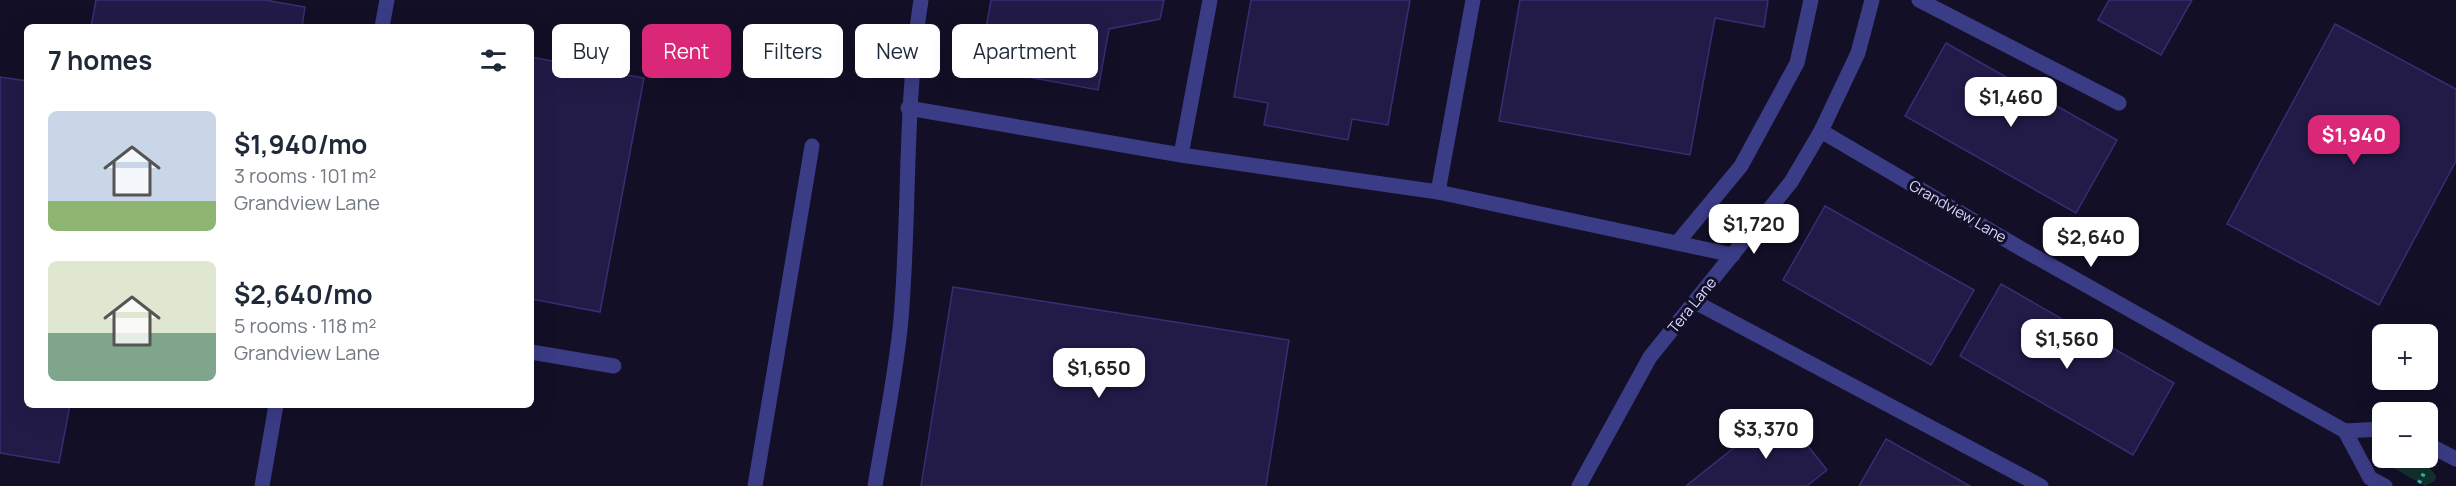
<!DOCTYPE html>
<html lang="en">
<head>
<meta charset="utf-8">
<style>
  :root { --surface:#fff; --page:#f2f2f3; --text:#1f2937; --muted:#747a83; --accent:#db2777 }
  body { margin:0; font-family:Manrope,sans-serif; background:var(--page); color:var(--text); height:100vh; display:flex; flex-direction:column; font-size:22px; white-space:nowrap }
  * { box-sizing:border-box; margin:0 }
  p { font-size:20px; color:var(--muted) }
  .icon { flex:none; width:33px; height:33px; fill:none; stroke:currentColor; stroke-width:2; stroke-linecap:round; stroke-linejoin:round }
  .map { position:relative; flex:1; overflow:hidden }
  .side { position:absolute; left:24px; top:24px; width:510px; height:384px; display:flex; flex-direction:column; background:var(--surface); border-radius:9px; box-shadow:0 6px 24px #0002 }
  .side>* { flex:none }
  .guide { position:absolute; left:552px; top:24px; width:570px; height:54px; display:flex; gap:12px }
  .fabs { position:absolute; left:2372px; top:324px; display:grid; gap:12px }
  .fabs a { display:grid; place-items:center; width:66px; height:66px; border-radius:9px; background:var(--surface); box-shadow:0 6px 24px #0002; font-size:30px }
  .price { position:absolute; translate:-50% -51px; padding:0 14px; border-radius:12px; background:#fff; color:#222; font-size:20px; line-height:39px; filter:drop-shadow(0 2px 3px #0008) }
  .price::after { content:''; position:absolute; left:50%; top:36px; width:18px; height:14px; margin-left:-9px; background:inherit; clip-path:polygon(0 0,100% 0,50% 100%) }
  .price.selected { background:var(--accent); color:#fff }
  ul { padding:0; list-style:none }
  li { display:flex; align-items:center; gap:18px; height:150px; padding:0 24px }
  li span { display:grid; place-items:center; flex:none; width:168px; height:120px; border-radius:9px; color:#555 }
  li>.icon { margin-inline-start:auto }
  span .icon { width:72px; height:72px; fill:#fffc; stroke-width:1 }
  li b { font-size:26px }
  h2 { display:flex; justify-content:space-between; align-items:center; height:72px; padding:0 24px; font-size:26px }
  .tag { padding:0 21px; border-radius:9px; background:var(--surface); box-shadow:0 6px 24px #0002; font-size:21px; line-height:54px }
  .tag.selected { background:var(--accent); color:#fff }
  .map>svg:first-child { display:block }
  .green { fill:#12312e }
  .building { fill:#221b48; stroke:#372e74; stroke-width:1.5 }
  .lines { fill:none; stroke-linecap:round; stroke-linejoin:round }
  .path { stroke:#30b9a8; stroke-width:4; stroke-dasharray:3 4.5; stroke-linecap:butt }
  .minor { stroke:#3b3c86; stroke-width:15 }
  .labels { text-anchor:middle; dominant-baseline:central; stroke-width:6; stroke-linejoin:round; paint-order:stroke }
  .street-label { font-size:15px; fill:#d8d6ff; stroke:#120f27 }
</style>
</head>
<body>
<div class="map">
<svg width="2456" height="486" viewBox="0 0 2456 486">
  <rect width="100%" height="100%" fill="#120f27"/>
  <!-- green -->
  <path class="green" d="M 2382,455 L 2382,458 C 2400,458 2425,457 2436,476 L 2435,481 L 2425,486 L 2383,462 Z"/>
  <!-- building -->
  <g class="building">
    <polygon points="96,0 265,0 305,7 302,27 91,27"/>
    <polygon points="991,0 1164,0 1160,19 1109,29 1098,90 979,68"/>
    <polygon points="1251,0 1410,0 1388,125 1352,119 1348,140 1264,125 1268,103 1234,97"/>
    <polygon points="1520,0 1768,0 1764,27 1715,18 1690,155 1499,121"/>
    <polygon points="2109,0 2192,0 2161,55 2098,20"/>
    <polygon points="2335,24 2456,89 2456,161 2379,305 2227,224"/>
    <polygon points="1946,43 2117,140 2076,213 1905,116"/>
    <polygon points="531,57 644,78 600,312 531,299"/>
    <polygon points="0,77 27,81 27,405 70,405 59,463 0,453"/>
    <polygon points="1825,206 1974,290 1931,365 1783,280"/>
    <polygon points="2001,284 2174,383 2133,455 1960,356"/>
    <polygon points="953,287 1289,340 1266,486 921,486"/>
    <polygon points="1780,411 1827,470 1807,486 1686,486"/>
    <polygon points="1886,439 1970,486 1859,486"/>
  </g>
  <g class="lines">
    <!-- path -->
    <polyline class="path" points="2419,483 2425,471"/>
    <!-- minor -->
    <g class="minor">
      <polyline points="1919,0 2119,103"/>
      <polyline points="382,27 387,0"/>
      <polyline points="908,108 1181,155 1438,192 1733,255"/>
      <polyline points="1821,131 2020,248 2345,431 2382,429"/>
      <polyline points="1181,155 1210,0"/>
      <polyline points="1438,192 1473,0"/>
      <polyline points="1677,243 1741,166 1797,63 1811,0"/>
      <polyline points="1695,302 2041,486"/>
      <polyline points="531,352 614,366"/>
      <polyline points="2345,431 2370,478 2385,486"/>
      <polyline points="2427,444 2456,459"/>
      <polyline points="262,486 276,405"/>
      <polyline points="755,486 812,146"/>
      <path d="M 875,486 C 884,431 896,375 901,319 C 910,212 904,106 921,0"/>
      <polyline points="1579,486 1650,357 1791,182 1821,131 1858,53 1872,0"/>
    </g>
  </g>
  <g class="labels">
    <!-- street labels -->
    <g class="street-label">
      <text transform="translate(1958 211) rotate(30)">Grandview Lane</text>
      <text transform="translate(1692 305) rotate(-51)">Tera Lane</text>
    </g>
  </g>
</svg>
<div class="fabs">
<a>+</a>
<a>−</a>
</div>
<b class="price" style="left:2011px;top:128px">$1,460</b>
<b class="price selected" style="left:2354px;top:166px">$1,940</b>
<b class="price" style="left:1754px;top:255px">$1,720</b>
<b class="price" style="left:2091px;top:268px">$2,640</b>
<b class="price" style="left:2067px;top:370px">$1,560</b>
<b class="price" style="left:1099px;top:399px">$1,650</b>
<b class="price" style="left:1766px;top:460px">$3,370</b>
<div class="guide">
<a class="tag">Buy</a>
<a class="tag selected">Rent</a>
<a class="tag">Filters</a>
<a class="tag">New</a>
<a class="tag">Apartment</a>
</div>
<section class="side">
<h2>7 homes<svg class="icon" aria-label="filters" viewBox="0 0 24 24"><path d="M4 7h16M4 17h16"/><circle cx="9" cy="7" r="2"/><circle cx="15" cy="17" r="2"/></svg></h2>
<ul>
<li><span style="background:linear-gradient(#c9d6e8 75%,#8fb573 0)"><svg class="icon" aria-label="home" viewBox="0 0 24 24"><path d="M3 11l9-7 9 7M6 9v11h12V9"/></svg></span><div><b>$1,940/mo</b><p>3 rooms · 101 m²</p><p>Grandview Lane</p></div></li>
<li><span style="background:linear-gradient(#dfe7d0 60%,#7fa58c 0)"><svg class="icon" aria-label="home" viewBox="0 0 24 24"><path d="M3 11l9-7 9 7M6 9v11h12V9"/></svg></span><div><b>$2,640/mo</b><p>5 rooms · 118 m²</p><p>Grandview Lane</p></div></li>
</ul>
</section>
</div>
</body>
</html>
